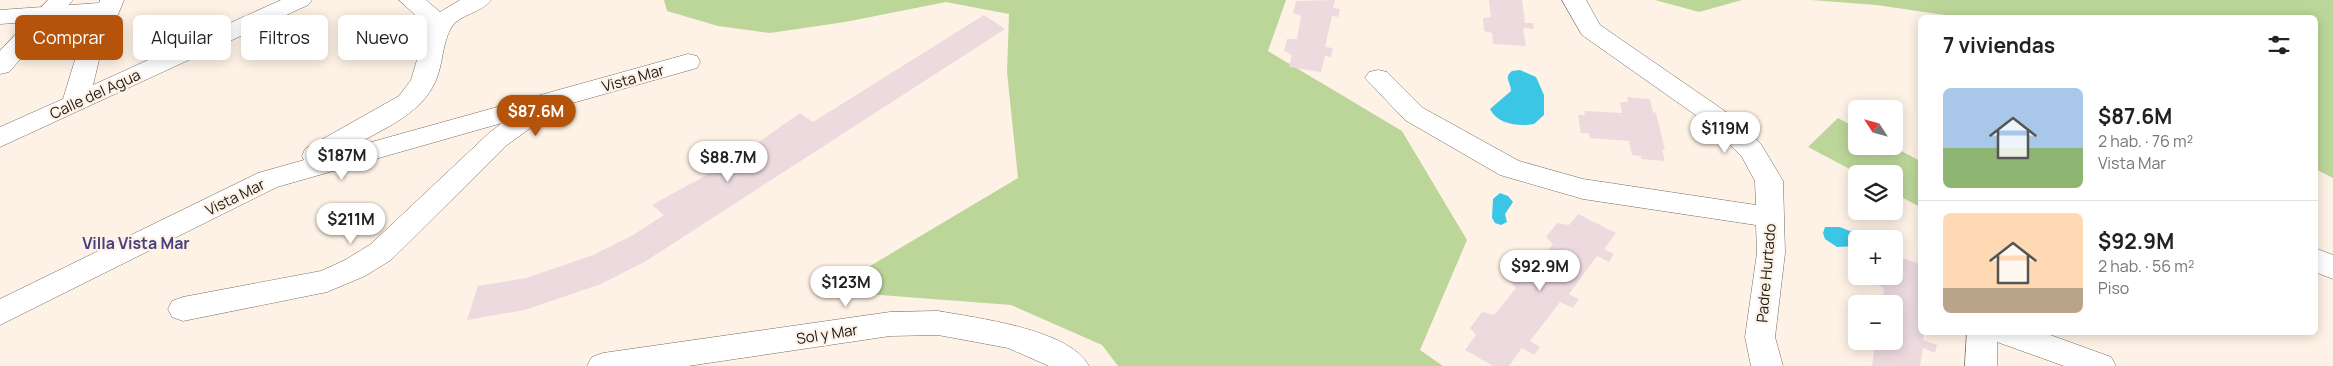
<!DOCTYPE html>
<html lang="es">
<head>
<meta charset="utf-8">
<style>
  :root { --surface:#fff; --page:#f6f6f6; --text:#222; --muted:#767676; --line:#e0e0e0; --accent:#b45309 }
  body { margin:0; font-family:Manrope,sans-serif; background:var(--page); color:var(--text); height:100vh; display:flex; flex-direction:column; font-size:19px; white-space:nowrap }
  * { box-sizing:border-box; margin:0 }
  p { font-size:16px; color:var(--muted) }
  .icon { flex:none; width:28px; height:28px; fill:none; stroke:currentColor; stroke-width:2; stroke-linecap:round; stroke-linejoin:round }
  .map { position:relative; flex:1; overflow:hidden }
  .side { position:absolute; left:1918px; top:15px; width:400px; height:320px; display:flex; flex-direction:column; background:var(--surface); border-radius:8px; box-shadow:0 2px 12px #0003 }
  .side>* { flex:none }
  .top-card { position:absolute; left:15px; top:15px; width:475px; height:45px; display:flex; gap:10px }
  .needle { width:32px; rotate:306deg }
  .fabs { position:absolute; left:1848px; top:100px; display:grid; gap:10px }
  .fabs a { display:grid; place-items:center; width:55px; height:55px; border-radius:8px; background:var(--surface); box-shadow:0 2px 12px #0003; font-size:25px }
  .price { position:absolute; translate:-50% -42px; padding:0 11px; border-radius:18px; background:#fff; color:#222; font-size:16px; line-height:32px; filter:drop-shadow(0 1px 2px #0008) }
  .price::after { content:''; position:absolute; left:50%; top:30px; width:15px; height:11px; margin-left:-8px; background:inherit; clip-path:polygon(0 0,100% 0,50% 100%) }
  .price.active { background:var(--accent); color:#fff }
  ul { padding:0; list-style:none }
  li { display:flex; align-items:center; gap:15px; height:125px; padding:0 25px }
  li+li { border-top:1px solid var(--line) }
  li span { display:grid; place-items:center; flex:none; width:140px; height:100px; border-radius:8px; color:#555 }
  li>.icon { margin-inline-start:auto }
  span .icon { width:60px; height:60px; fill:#fffc; stroke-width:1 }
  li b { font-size:21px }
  h2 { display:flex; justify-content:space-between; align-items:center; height:60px; padding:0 25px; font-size:21px }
  .chip { padding:0 18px; border-radius:8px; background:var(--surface); box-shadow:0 2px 12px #0003; font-size:18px; line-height:45px }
  .chip.active { background:var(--accent); color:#fff }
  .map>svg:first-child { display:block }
  .green { fill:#bcd699 }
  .water { fill:#3bc6e6 }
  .building { fill:#ecdadf }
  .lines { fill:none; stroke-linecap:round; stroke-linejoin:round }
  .minor-casing { stroke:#766c61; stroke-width:1 }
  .major-casing { stroke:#766c61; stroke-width:1 }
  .minor { fill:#fff; fill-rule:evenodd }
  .major { fill:#fff; fill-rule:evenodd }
  .labels { text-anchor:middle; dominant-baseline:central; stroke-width:4.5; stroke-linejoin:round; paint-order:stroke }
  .street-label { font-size:15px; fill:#1e1a16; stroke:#fef2e6 }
  .neighbourhood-label { font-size:16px; font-weight:bold; fill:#47407d; stroke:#fef2e6 }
</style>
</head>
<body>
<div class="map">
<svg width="2333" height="366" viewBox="0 0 2333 366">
  <rect width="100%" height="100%" fill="#fef2e6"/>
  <!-- green -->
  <g class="green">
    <polygon points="664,0 1286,0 1268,51 1402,131 1467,240 1420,350 1443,366 1118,366 1102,345 1011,305 828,291 1018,178 1007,72 1009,14 946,2 845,22 770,33 718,26 667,11"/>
    <polygon points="1655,0 1742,0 1699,12"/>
    <polygon points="1811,0 2333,0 2333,178 2315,169 2315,18 1966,18 1876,5"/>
    <polygon points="1838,118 1856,128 1856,146 1892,146 1920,161 1920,207 1894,193 1894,174 1859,174 1808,147"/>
  </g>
  <!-- water -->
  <g class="water">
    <path d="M 1520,70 L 1536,77 L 1544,95 L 1544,115 L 1534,124 C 1519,127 1497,124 1490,109 L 1511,91 C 1511,82 1503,78 1512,71 Z"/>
    <polygon points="1500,193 1508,196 1513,202 1505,214 1507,222 1501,225 1495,223 1492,218 1493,199"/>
    <polygon points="1825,227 1840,227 1869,239 1856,239 1856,246 1837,247 1825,239 1823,233"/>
  </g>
  <!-- building -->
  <g class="building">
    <polygon points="1335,0 1333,8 1340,9 1338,17 1332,16 1325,47 1333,48 1331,57 1325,56 1321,72 1289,67 1292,55 1284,51 1287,39 1297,39 1301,16 1293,13 1296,1"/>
    <polygon points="1489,0 1522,0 1525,23 1533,23 1534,29 1523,28 1526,46 1493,44 1492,33 1484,31 1483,18 1491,17"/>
    <polygon points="984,15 1005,29 646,261 601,284 525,310 467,320 478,286 526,278 593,255 633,235 664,215 652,205 732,161 800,113 813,122"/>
    <polygon points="1627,97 1650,99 1653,112 1656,113 1665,150 1662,149 1665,161 1641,159 1641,156 1632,155 1629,141 1590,138 1589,133 1581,133 1578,115 1585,115 1584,111 1622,113 1620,102 1628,102"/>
    <polygon points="1578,214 1616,233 1604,249 1614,254 1609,262 1597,256 1569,294 1579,299 1573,308 1560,302 1530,341 1540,347 1534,355 1522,348 1509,366 1493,366 1465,350 1476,335 1470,328 1482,312 1494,315 1516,288 1510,281 1522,265 1533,270 1553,244 1546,237 1557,223 1569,225"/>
    <polygon points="1894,255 1920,264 1920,332 1924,332 1923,340 1937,345 1935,353 1923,348 1920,366 1872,366 1875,344 1870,341 1894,341 1894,304 1882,304 1884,288 1873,283 1874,276 1894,276"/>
  </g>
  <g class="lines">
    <defs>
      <g id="minor">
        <polygon points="100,0 124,0 99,60 93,85 281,0 312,0 308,5 0,147 0,127 63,99 75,60 92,18 0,24 0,10 99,3"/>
        <path d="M 399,0 L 426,0 L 440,12 L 460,0 L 491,0 C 482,13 459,14 451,28 C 442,44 443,64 436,80 C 422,115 380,130 350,148 L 688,54 L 697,56 L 700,62 L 697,68 L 551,109 L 547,116 L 507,145 L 391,260 L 365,276 L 327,292 L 183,321 L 172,317 L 168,309 L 172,301 L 183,297 L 321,271 L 345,260 L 371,244 L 489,133 L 502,123 L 277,187 L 0,325 L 0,299 L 258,173 L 304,160 L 302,156 L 305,149 L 399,96 L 411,80 L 427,26 Z"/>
        <polygon points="1562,0 1586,0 1600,25 1732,116 1761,144 1783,181 1785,253 1775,337 1783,366 1751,366 1745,337 1757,253 1756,225 1583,199 1500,175 1405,120 1365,78 1369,72 1378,70 1387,72 1423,108 1519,161 1583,179 1756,205 1755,181 1742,157 1714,128 1582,35"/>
        <polygon points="2315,248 2333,255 2333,279 2315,272"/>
        <path d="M 938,311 C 976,318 1070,329 1089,366 L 1049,366 L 1008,348 L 938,335 L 890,336 L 688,366 L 587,366 L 592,357 L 603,353 L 890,312 Z"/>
        <polygon points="1967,332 2042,332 2111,357 2116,366 2064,366 1997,342 1997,366 1965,366"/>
      </g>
      <polygon id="major" points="48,0 73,0 9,72 0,74 0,51"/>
    </defs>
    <!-- minor casing -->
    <use href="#minor" class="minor-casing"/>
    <!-- major casing -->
    <use href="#major" class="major-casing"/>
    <!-- minor -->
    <use href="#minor" class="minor"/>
    <!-- major -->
    <use href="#major" class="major"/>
  </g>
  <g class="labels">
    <!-- street labels -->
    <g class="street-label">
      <text transform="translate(633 78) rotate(-16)">Vista Mar</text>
      <text transform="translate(95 94) rotate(-25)">Calle del Agua</text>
      <text transform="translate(235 197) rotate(-26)">Vista Mar</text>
      <text transform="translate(1766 273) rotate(-85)">Padre Hurtado</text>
      <text transform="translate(827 334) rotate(-9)">Sol y Mar</text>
    </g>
    <!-- neighbourhood labels -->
    <g class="neighbourhood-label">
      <text x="136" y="243">Villa Vista Mar</text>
    </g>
  </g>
</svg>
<div class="fabs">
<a><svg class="needle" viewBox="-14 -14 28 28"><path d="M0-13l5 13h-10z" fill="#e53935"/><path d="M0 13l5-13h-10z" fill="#767676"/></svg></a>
<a><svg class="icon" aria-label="layers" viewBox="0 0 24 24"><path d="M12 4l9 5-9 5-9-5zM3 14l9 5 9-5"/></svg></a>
<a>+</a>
<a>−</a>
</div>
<b class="price active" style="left:536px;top:137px">$87.6M</b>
<b class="price" style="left:1725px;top:154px">$119M</b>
<b class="price" style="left:342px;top:181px">$187M</b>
<b class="price" style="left:728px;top:183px">$88.7M</b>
<b class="price" style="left:351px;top:245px">$211M</b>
<b class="price" style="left:1540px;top:292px">$92.9M</b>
<b class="price" style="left:846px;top:308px">$123M</b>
<div class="top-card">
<a class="chip active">Comprar</a>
<a class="chip">Alquilar</a>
<a class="chip">Filtros</a>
<a class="chip">Nuevo</a>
</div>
<section class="side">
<h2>7 viviendas<svg class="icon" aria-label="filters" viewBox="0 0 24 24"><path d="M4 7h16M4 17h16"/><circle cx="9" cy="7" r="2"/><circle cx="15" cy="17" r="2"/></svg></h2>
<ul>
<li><span style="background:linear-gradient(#a9c7e8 60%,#8fb573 0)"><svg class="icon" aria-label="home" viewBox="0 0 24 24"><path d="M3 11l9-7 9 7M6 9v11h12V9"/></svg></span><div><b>$87.6M</b><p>2 hab. · 76 m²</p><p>Vista Mar</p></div></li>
<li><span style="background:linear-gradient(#ffd9b3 75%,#b9a48a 0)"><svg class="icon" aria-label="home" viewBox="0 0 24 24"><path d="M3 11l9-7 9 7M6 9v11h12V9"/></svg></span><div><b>$92.9M</b><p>2 hab. · 56 m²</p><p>Piso</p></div></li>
</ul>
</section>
</div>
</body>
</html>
